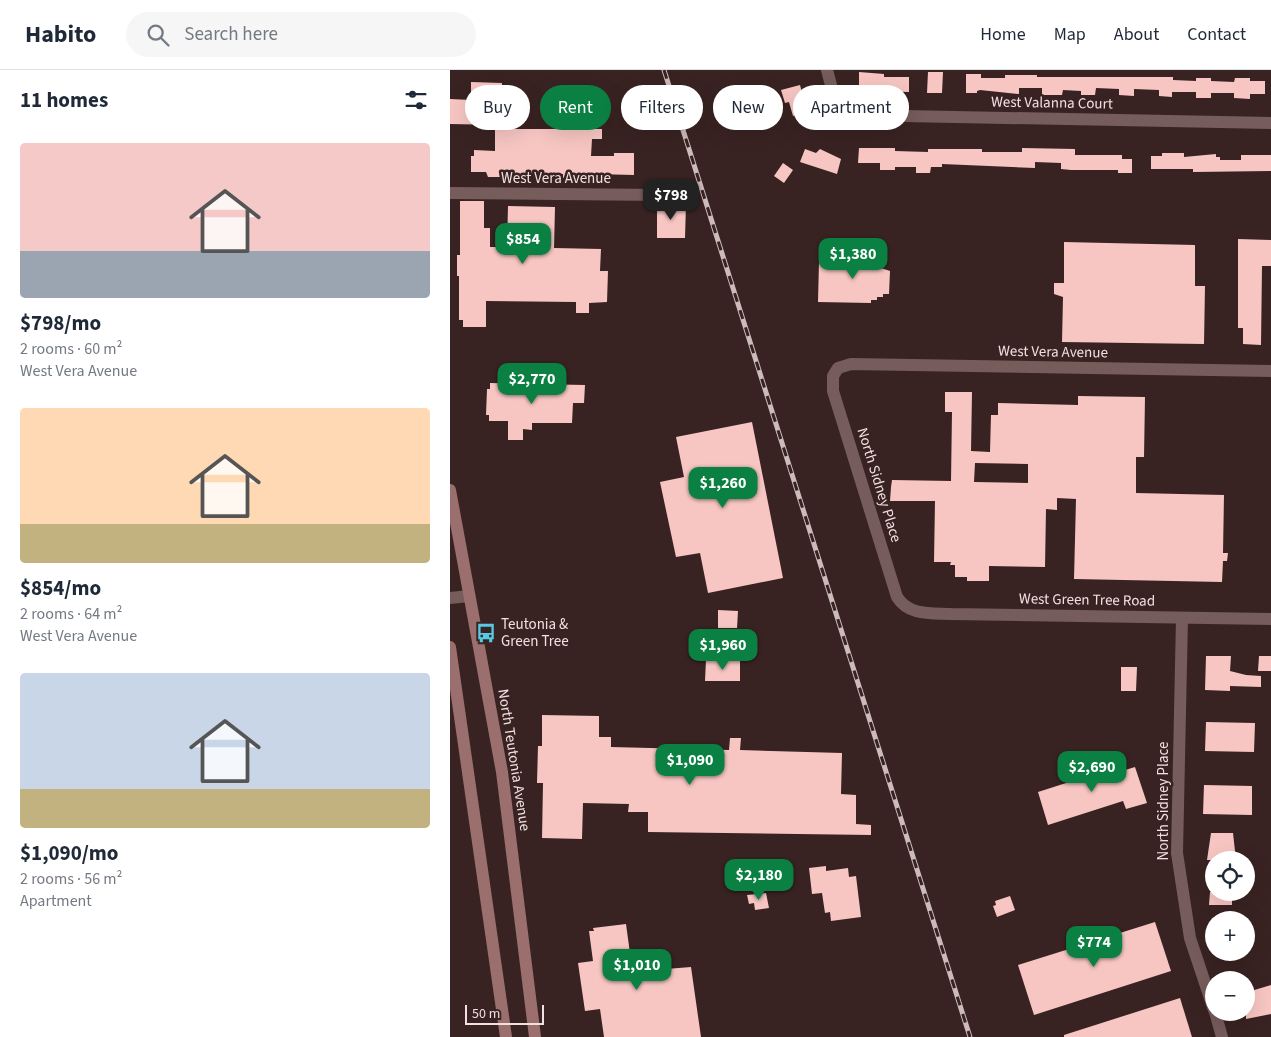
<!DOCTYPE html>
<html lang="en">
<head>
<meta charset="utf-8">
<style>
  :root { --surface:#fff; --page:#f6f6f7; --text:#1f2937; --muted:#747a83; --line:#e0e1e3; --accent:#0b8043 }
  body { margin:0; font-family:"Source Sans 3",sans-serif; background:var(--page); color:var(--text); height:100vh; display:flex; flex-direction:column; font-size:19px; white-space:nowrap }
  * { box-sizing:border-box; margin:0 }
  p { font-size:16px; color:var(--muted) }
  .icon { flex:none; width:28px; height:28px; fill:none; stroke:currentColor; stroke-width:2; stroke-linecap:round; stroke-linejoin:round }
  .map { position:relative; flex:1; overflow:hidden }
  .panel { display:flex; flex-direction:column; background:var(--surface); width:450px }
  .panel>* { flex:none }
  .banner { position:absolute; left:15px; top:15px; width:475px; height:45px; display:flex; gap:10px }
  .tools { position:absolute; left:755px; top:781px; display:grid; gap:10px }
  .tools a { display:grid; place-items:center; width:50px; height:50px; border-radius:50%; background:var(--surface); box-shadow:0 5px 20px #0002; font-size:25px }
  .scale { position:absolute; left:15px; bottom:12px; width:79px; box-sizing:border-box; padding-left:5px; border:2px solid #f0e1e0; border-top:0; font-size:14px; line-height:18px; white-space:nowrap; color:#f0e1e0; -webkit-text-stroke:4px #392322; paint-order:stroke }
  .price { position:absolute; translate:-50% -42px; padding:0 11px; border-radius:10px; background:var(--accent); color:#fff; font-size:16px; line-height:32px; filter:drop-shadow(0 1px 2px #0008) }
  .price::after { content:''; position:absolute; left:50%; top:30px; width:15px; height:11px; margin-left:-8px; background:inherit; clip-path:polygon(0 0,100% 0,50% 100%) }
  .price.selected { background:#222; color:#fff }
  ul { padding:0; list-style:none }
  li { display:grid; align-content:center; gap:10px; height:265px; padding:0 20px }
  li span { display:grid; place-items:center; height:155px; border-radius:5px; color:#555 }
  li>.icon { margin-inline-start:auto }
  span .icon { width:90px; height:90px; fill:#fffc; stroke-width:1 }
  li b { font-size:21px }
  h2 { display:flex; justify-content:space-between; align-items:center; height:60px; padding:0 20px; font-size:21px }
  .tag { padding:0 18px; border-radius:22px; background:var(--surface); box-shadow:0 5px 20px #0002; font-size:18px; line-height:45px }
  .tag.selected { background:var(--accent); color:#fff }
  header { display:flex; align-items:center; gap:30px; box-sizing:border-box; height:70px; padding:0 25px; background:var(--surface); border-bottom:1px solid var(--line) }
  header strong { font-size:24px }
  nav { display:flex; gap:28px; margin-inline-start:auto; font-size:18px }
  .search { width:350px; height:45px; background:var(--page); display:flex; align-items:center; gap:12px; box-sizing:border-box; padding:0 18px; border-radius:28px; color:var(--muted); font-size:19px }
  main { display:flex; flex:1; min-height:0 }
  .map>svg:first-child { display:block }
  .building { fill:#f7c6c3; fill-rule:evenodd }
  .lines { fill:none; stroke-linecap:round; stroke-linejoin:round }
  .minor { stroke:#765c5b; stroke-width:12 }
  .tertiary { stroke:#765c5b; stroke-width:12 }
  .secondary { stroke:#9a6f6e; stroke-width:12 }
  .rail-casing { stroke:#cbbbba; stroke-width:5 }
  .rail { stroke:#392322; stroke-width:3; stroke-dasharray:9; stroke-linecap:butt }
  .labels { text-anchor:middle; dominant-baseline:central; stroke-width:5; stroke-linejoin:round; paint-order:stroke }
  .street-label { font-size:15px; fill:#f0e1e0; stroke:#392322 }
  .poi-label { font-size:15px; fill:#f0e1e0; stroke:#392322; text-anchor:start }
</style>
</head>
<body>
<header>
<strong>Habito</strong>
<div class="search"><svg class="icon" aria-label="search" viewBox="0 0 24 24"><circle cx="10" cy="10" r="6"/><path d="M15 15l6 6"/></svg>Search here</div>
<nav><a>Home</a><a>Map</a><a>About</a><a>Contact</a></nav>
</header>
<main>
<section class="panel">
<h2>11 homes<svg class="icon" aria-label="filters" viewBox="0 0 24 24"><path d="M4 7h16M4 17h16"/><circle cx="9" cy="7" r="2"/><circle cx="15" cy="17" r="2"/></svg></h2>
<ul>
<li><span style="background:linear-gradient(#f6c9c9 70%,#9aa5b1 0)"><svg class="icon" aria-label="home" viewBox="0 0 24 24"><path d="M3 11l9-7 9 7M6 9v11h12V9"/></svg></span><div><b>$798/mo</b><p>2 rooms · 60 m²</p><p>West Vera Avenue</p></div></li>
<li><span style="background:linear-gradient(#ffd9b3 75%,#c2b280 0)"><svg class="icon" aria-label="home" viewBox="0 0 24 24"><path d="M3 11l9-7 9 7M6 9v11h12V9"/></svg></span><div><b>$854/mo</b><p>2 rooms · 64 m²</p><p>West Vera Avenue</p></div></li>
<li><span style="background:linear-gradient(#c9d6e8 75%,#c2b280 0)"><svg class="icon" aria-label="home" viewBox="0 0 24 24"><path d="M3 11l9-7 9 7M6 9v11h12V9"/></svg></span><div><b>$1,090/mo</b><p>2 rooms · 56 m²</p><p>Apartment</p></div></li>
</ul>
</section>
<div class="map">
<svg width="821" height="967" viewBox="0 0 821 967">
  <rect width="100%" height="100%" fill="#392322"/>
  <!-- building -->
  <g class="building">
    <polygon points="409,2 434,4 434,7 459,7 459,22 409,21"/>
    <polygon points="478,2 493,2 492,23 477,23"/>
    <polygon points="516,4 531,4 531,8 555,8 555,5 587,5 587,7 723,7 723,10 746,11 746,8 761,8 761,11 784,12 785,8 800,8 800,11 815,11 815,24 800,24 800,29 784,28 784,23 761,23 761,28 746,28 746,22 722,22 722,27 709,26 709,20 684,19 684,26 669,25 669,19 646,18 645,25 631,25 631,21 613,20 612,25 592,25 592,18 569,18 569,24 530,20 527,21 527,23 516,23"/>
    <polygon points="21,12 52,13 51,55 0,54 0,29 21,30"/>
    <polygon points="350,15 357,41 343,46 339,32 335,33 331,20"/>
    <polygon points="45,59 152,59 152,69 142,69 141,86 164,86 164,83 184,83 184,105 145,104 141,105 141,108 113,108 113,104 88,104 86,107 38,107 36,102 21,102 21,86 24,86 24,80 45,81"/>
    <polygon points="409,78 445,78 445,81 478,82 478,79 532,79 532,82 572,82 572,78 625,79 625,85 672,85 672,89 682,89 682,103 668,103 668,100 621,100 611,99 611,93 585,92 585,98 492,94 492,97 481,97 480,103 466,103 466,97 445,97 445,100 430,100 430,93 408,93"/>
    <polygon points="355,79 366,83 370,79 391,89 387,104 350,92"/>
    <polygon points="712,83 734,83 734,87 766,84 766,87 770,87 770,90 791,90 791,85 821,85 821,101 743,102 743,99 701,99 701,86 712,86"/>
    <polygon points="333,93 343,100 334,113 324,106"/>
    <polygon points="10,131 34,131 34,158 40,158 40,177 57,177 58,136 105,137 104,178 151,179 150,201 158,201 157,232 139,233 139,243 126,243 126,232 36,231 36,257 13,257 13,250 9,250 9,206 7,206 7,185 10,185"/>
    <polygon points="207,134 236,134 235,168 207,168"/>
    <polygon points="788,169 821,170 821,196 812,196 811,275 793,274 793,258 788,258"/>
    <polygon points="614,172 745,175 745,216 755,216 754,274 612,272 613,227 604,224 604,213 614,213"/>
    <polygon points="398,182 428,183 428,197 440,201 439,224 433,224 433,227 427,227 427,230 421,230 421,233 368,232 369,191 398,192"/>
    <polygon points="40,313 135,315 134,333 123,333 122,353 82,353 82,360 73,359 73,370 58,370 58,351 39,351 39,345 36,345 37,319 40,319"/>
    <path d="M 495,322 L 522,322 L 521,381 L 540,382 L 541,345 L 548,345 L 548,333 L 628,335 L 628,326 L 695,327 L 694,387 L 686,387 L 686,423 L 774,425 L 773,483 L 778,483 L 777,491 L 773,491 L 772,512 L 624,509 L 626,429 L 607,428 L 607,440 L 596,439 L 595,497 L 539,496 L 539,511 L 517,511 L 517,507 L 505,507 L 505,495 L 500,495 L 501,492 L 484,492 L 485,431 L 440,431 L 441,417 L 442,410 L 501,411 L 502,342 L 495,342 ZM 525,393 L 578,394 L 578,413 L 524,412 Z"/>
    <polygon points="302,352 333,508 258,523 250,483 226,487 210,412 234,407 226,367"/>
    <polygon points="268,540 288,541 287,558 268,558"/>
    <polygon points="756,586 781,586 780,601 796,605 811,606 811,617 780,616 780,621 755,620"/>
    <polygon points="809,586 821,586 821,601 808,601"/>
    <polygon points="256,590 290,591 290,611 255,611"/>
    <polygon points="671,597 687,597 686,621 671,621"/>
    <polygon points="92,645 149,646 149,667 161,667 161,677 279,680 280,668 291,668 290,680 392,683 391,724 406,725 406,754 421,755 421,765 198,762 198,742 178,742 179,734 133,733 132,769 92,768 93,713 87,713 88,676 92,676"/>
    <polygon points="756,652 805,653 804,682 755,681"/>
    <polygon points="654,688 659,705 685,697 697,733 676,739 673,731 598,755 588,722 638,706 634,695"/>
    <polygon points="754,715 802,716 802,745 753,744"/>
    <polygon points="761,763 783,763 786,790 757,790"/>
    <polygon points="376,796 376,801 398,798 399,807 406,806 411,847 381,851 380,842 375,843 372,823 362,824 359,798"/>
    <polygon points="760,822 782,822 782,835 759,835"/>
    <polygon points="316,823 319,838 305,840 304,833 299,834 297,825"/>
    <polygon points="560,826 565,840 547,847 543,836 546,835 545,831"/>
    <polygon points="705,852 721,901 584,945 568,895"/>
    <polygon points="176,854 182,898 215,893 216,899 241,897 251,967 154,967 150,939 135,941 128,893 143,891 139,861 144,861 143,858"/>
    <polygon points="821,915 821,944 796,949 796,926 802,924 801,921"/>
    <polygon points="730,928 742,967 614,967 614,965"/>
  </g>
  <g class="lines">
    <!-- minor -->
    <g class="minor">
      <path d="M 377,0 C 382,17 384,40 403,45 L 821,53"/>
      <polyline points="0,123 212,125"/>
      <path d="M 821,301 L 401,294 L 388,298 L 383,306 L 383,321 L 447,527 C 459,546 481,543 501,544 L 821,549"/>
      <polyline points="732,548 727,783 740,868 764,940"/>
      <polyline points="765,942 772,967"/>
    </g>
    <!-- tertiary -->
    <polyline class="tertiary" points="0,528 19,526"/>
    <!-- secondary -->
    <g class="secondary">
      <polyline points="0,420 52,702 85,967"/>
      <polyline points="0,577 56,967"/>
    </g>
    <defs>
      <polyline id="rail" points="214,0 520,967"/>
    </defs>
    <!-- rail casing -->
    <use href="#rail" class="rail-casing"/>
    <!-- rail -->
    <use href="#rail" class="rail"/>
  </g>
  <!-- icons -->
  <defs>
    <symbol id="bus-bare" viewBox="-9 -9 18 18"><path d="M-5-6H5V4H4V6H2V4H-2V6H-4V4H-5ZM-3.5-4V0h7V-4ZM-3.5 1.2v1.5H-2V1.2ZM2 1.2v1.5H3.5V1.2Z" fill="#57c9e2" stroke="#392322" stroke-width="2.5" paint-order="stroke"/></symbol>
  </defs>
  <g fill-rule="evenodd">
    <use href="#bus-bare" x="22" y="549" width="28" height="28"/>
  </g>
  <g class="labels">
    <!-- street labels -->
    <g class="street-label">
      <text transform="translate(602 33) rotate(1)">West Valanna Court</text>
      <text x="106" y="108">West Vera Avenue</text>
      <text transform="translate(603 282) rotate(1)">West Vera Avenue</text>
      <text transform="translate(429 415) rotate(73)">North Sidney Place</text>
      <text transform="translate(637 530) rotate(1)">West Green Tree Road</text>
      <text transform="translate(64 690) rotate(81)">North Teutonia Avenue</text>
      <text transform="translate(713 731) rotate(-90)">North Sidney Place</text>
    </g>
    <!-- poi labels -->
    <g class="poi-label">
      <text x="51" y="554">Teutonia &amp;<tspan x="51" dy="17">Green Tree</tspan></text>
    </g>
  </g>
</svg>
<div class="tools">
<a><svg class="icon" aria-label="locate" viewBox="0 0 24 24"><circle cx="12" cy="12" r="6"/><path d="M12 2v4M12 18v4M2 12h4M18 12h4"/></svg></a>
<a>+</a>
<a>−</a>
</div>
<div class="scale">50 m</div>
<b class="price selected" style="left:221px;top:151px">$798</b>
<b class="price" style="left:73px;top:195px">$854</b>
<b class="price" style="left:403px;top:210px">$1,380</b>
<b class="price" style="left:82px;top:335px">$2,770</b>
<b class="price" style="left:273px;top:439px">$1,260</b>
<b class="price" style="left:273px;top:601px">$1,960</b>
<b class="price" style="left:240px;top:716px">$1,090</b>
<b class="price" style="left:642px;top:723px">$2,690</b>
<b class="price" style="left:309px;top:831px">$2,180</b>
<b class="price" style="left:644px;top:898px">$774</b>
<b class="price" style="left:187px;top:921px">$1,010</b>
<div class="banner">
<a class="tag">Buy</a>
<a class="tag selected">Rent</a>
<a class="tag">Filters</a>
<a class="tag">New</a>
<a class="tag">Apartment</a>
</div>
</div>
</main>
</body>
</html>
